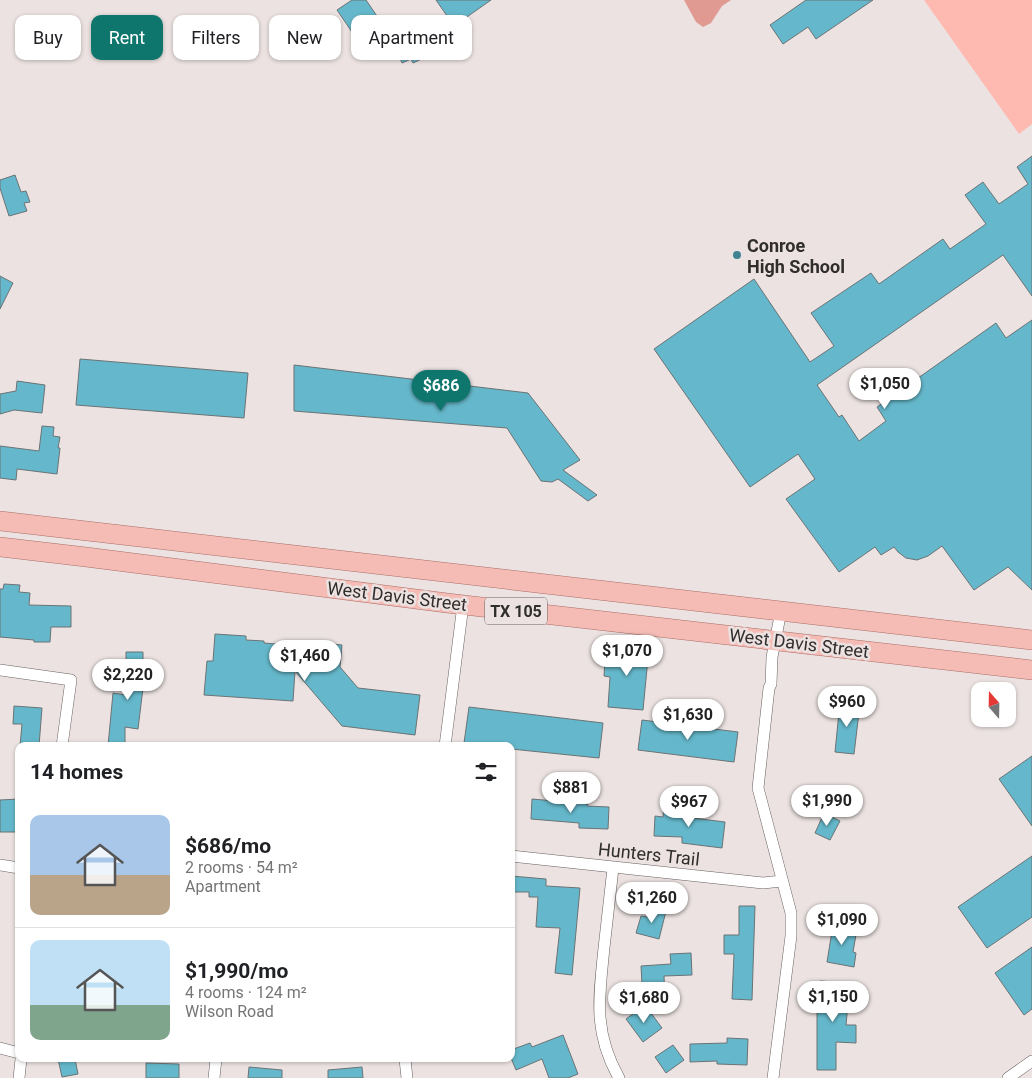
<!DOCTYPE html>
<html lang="en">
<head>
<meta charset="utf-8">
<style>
  :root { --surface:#fff; --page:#f6f6f6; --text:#202124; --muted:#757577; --line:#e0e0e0; --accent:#0f766e }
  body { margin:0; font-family:Roboto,sans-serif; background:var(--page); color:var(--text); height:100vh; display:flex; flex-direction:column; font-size:19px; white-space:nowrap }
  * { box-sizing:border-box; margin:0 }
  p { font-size:16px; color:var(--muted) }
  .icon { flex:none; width:28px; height:28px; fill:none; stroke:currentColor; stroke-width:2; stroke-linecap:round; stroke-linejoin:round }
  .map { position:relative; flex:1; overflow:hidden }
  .drawer { position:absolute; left:15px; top:742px; width:500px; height:320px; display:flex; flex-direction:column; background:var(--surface); border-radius:10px; box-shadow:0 1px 4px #0004 }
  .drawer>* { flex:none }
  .banner { position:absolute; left:15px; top:15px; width:500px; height:45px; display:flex; gap:10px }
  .needle { width:32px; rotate:340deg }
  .buttons { position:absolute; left:971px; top:682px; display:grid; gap:10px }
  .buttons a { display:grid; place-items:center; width:45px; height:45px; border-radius:10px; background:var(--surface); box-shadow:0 1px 4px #0004; font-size:25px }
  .price { position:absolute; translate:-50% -42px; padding:0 11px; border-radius:18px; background:#fff; color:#222; font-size:16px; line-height:32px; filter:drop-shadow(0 1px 2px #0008) }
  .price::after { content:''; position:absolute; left:50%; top:30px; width:15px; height:11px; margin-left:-8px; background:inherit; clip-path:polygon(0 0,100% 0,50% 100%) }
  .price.active { background:var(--accent); color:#fff }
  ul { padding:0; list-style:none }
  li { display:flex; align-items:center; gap:15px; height:125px; padding:0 15px }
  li+li { border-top:1px solid var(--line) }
  li span { display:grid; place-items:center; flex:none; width:140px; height:100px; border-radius:10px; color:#555 }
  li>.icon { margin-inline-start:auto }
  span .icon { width:60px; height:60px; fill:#fffc; stroke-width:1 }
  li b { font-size:21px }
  h2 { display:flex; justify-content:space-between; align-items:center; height:60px; padding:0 15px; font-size:21px }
  .chip { padding:0 18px; border-radius:10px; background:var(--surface); box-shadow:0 1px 4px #0004; font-size:18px; line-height:45px }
  .chip.active { background:var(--accent); color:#fff }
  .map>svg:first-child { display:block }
  .green { fill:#febab1 }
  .forest { fill:#e09a92 }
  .building { fill:#65b8cb; stroke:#6b7375 }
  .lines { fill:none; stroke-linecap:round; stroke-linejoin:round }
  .minor-casing { stroke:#686160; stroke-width:12 }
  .primary-casing { stroke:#ab6d66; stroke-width:20 }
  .minor { stroke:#fff; stroke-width:11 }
  .primary { stroke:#f4bcb5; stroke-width:19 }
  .poi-dot { fill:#3f8392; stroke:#ebe2e1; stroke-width:2 }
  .labels { text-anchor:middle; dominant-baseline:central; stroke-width:5; stroke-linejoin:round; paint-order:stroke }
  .shield { fill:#ebe2e1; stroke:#686363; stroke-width:1 }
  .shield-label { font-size:16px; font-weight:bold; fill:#302d2d }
  .poi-label { font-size:18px; font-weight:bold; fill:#302d2d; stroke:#ebe2e1; text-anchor:start }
  .street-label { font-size:18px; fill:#302d2d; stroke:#ebe2e1 }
</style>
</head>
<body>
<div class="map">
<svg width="1032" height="1078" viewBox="0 0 1032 1078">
  <rect width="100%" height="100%" fill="#ebe2e1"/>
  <!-- green -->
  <polygon class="green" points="924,0 1032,0 1032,124 1019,134"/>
  <!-- forest -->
  <polygon class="forest" points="684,0 731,0 722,6 711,23 703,27 696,22"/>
  <!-- building -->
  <g class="building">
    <polygon points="352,0 366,0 392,38 370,54 355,33 354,35 337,10"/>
    <polygon points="436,0 491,0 454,26"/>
    <polygon points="806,0 873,0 816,39 808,27 783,44 770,25"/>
    <polygon points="446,27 454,44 413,63 411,59 402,63 394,44 417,33 417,35 426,30 428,35"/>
    <polygon points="1032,156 1032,296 1003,255 817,385 839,417 842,415 859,441 886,421 877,407 996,323 1006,338 1032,320 1032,590 1008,567 974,590 942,546 928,556 917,560 906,558 898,552 894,547 881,555 875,547 839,572 786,499 815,479 798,454 750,487 654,349 754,279 810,362 834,346 811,313 871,273 879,284 943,239 950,249 986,224 965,195 983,182 999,204 1028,184 1017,167"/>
    <polygon points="15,175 21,192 26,191 30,202 24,203 27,211 9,216 0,188 0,180"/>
    <polygon points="0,276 13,283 0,309"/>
    <polygon points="80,359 248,373 244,418 76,405"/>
    <polygon points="294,365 528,393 580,460 563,470 597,495 588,501 558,479 552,482 541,481 507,428 294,411"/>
    <polygon points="17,381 45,385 42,413 14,410 0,414 0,394 16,391"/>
    <polygon points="42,426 54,427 53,436 60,437 58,448 60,448 57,474 17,469 16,480 0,478 0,446 39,451"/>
    <polygon points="4,584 20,585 19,592 30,593 29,605 71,606 71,627 51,627 50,642 34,642 34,640 0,637 0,589 3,589"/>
    <polygon points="215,634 246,636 246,640 264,641 264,643 300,646 301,641 342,645 340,667 358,688 420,695 415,735 342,726 295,671 293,701 204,695 207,661 213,661"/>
    <polygon points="612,645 649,648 643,710 608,707 610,677 604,676 605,661 611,661"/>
    <polygon points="126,652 143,652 143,688 138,729 125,727 125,746 108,746 113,693 126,695"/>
    <polygon points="840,702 860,704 854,754 835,752"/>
    <polygon points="14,706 42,708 39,746 20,746 22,724 13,724"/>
    <polygon points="469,707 603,723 599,758 511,749 511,746 489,746 464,743"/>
    <polygon points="642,720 738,732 734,762 638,750"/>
    <polygon points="1032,756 1032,826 999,779"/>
    <polygon points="19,799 19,832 0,832 0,800"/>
    <polygon points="532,799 588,804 587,806 609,807 608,829 579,828 579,823 531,819"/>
    <polygon points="664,803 677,804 677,816 725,822 722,848 682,843 682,837 654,836 655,816 663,817"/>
    <polygon points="824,813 840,821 830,840 815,833"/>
    <polygon points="1032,856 1032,917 987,948 958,907"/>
    <polygon points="511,876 546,879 546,886 580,888 572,975 555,973 560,928 536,927 538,897 529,897 529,892 511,892"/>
    <polygon points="739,906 755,906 752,1000 732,999 734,954 724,954 724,935 739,935"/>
    <polygon points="651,907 666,911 659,939 636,933 641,916 648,917"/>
    <polygon points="833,925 857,929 853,952 856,953 854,967 827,962"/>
    <polygon points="1032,947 1032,1009 1024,1015 995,973"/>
    <polygon points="691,953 692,975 664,976 665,1001 643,1002 641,966 671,964 670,954"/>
    <polygon points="820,981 850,983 846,1025 856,1025 856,1043 836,1042 836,1070 817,1070 817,1013"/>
    <polygon points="645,1005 662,1028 643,1042 626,1019"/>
    <polygon points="563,1035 578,1074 568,1078 549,1078 542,1059 516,1070 511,1058 511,1050 530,1043 532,1047"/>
    <polygon points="727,1038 748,1039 747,1065 717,1064 717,1061 690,1062 690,1044 727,1043"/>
    <polygon points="673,1045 684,1060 666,1073 655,1057"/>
    <polygon points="58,1059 75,1059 78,1074 62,1077"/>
    <polygon points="146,1063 179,1064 179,1078 146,1078"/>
    <polygon points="249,1067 282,1070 282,1078 248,1078"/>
    <polygon points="362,1067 363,1078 328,1078 328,1070"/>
  </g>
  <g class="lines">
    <defs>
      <g id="minor">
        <polyline points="0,670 71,680 62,746"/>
        <polyline points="445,746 463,605"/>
        <polyline points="511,856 763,883 782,881"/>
        <polyline points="0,865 19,868"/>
        <path d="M 613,868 C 610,895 607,921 604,948 C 599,998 593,1032 619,1078"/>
        <polyline points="0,1048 19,1053"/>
        <polyline points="405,1059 407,1078"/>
        <polyline points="19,1078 21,1059"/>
        <polyline points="214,1078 216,1059"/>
        <polyline points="773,1078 791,936 791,913 758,788 769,688 771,684 772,657 781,611"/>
        <polyline points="1008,1078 1032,1061"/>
      </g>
      <g id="primary">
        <polyline points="0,521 1032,640"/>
        <polyline points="0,547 86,557 447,603 1032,670"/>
      </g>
    </defs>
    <!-- minor casing -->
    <use href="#minor" class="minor-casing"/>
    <!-- primary casing -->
    <use href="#primary" class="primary-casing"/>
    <!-- minor -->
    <use href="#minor" class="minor"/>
    <!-- primary -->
    <use href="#primary" class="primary"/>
  </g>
  <!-- markers -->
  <circle class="poi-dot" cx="737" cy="255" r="5"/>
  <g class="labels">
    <!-- shield labels -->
    <rect class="shield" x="485" y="597.5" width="62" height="27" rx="4"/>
    <g class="shield-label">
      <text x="516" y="611">TX 105</text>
    </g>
    <!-- poi labels -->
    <g class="poi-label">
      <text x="747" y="245">Conroe<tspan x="747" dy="21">High School</tspan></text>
    </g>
    <!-- street labels -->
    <g class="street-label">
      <text transform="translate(397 596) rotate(7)">West Davis Street</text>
      <text transform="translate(799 643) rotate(7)">West Davis Street</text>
      <text transform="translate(649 854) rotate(6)">Hunters Trail</text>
    </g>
  </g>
</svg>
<div class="buttons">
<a><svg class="needle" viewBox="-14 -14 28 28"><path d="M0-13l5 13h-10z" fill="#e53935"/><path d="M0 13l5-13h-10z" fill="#757577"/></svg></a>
</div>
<b class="price" style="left:885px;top:410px">$1,050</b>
<b class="price active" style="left:441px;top:412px">$686</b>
<b class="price" style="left:627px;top:677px">$1,070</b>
<b class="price" style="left:305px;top:682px">$1,460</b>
<b class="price" style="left:128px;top:701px">$2,220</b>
<b class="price" style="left:847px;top:728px">$960</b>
<b class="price" style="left:688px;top:741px">$1,630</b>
<b class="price" style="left:571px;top:814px">$881</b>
<b class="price" style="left:827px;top:827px">$1,990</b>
<b class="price" style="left:689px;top:828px">$967</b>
<b class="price" style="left:652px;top:924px">$1,260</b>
<b class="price" style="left:842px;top:946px">$1,090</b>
<b class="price" style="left:833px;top:1023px">$1,150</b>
<b class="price" style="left:644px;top:1024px">$1,680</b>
<div class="banner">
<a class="chip">Buy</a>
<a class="chip active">Rent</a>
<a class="chip">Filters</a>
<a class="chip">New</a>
<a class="chip">Apartment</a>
</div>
<section class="drawer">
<h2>14 homes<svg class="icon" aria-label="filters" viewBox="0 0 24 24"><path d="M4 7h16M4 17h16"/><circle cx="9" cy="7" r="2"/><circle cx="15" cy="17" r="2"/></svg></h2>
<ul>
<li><span style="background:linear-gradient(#a9c7e8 60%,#b9a48a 0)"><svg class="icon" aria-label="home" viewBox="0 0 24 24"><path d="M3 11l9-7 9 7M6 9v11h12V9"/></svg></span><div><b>$686/mo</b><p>2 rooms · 54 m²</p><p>Apartment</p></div></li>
<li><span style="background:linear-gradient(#bfe0f5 65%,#7fa58c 0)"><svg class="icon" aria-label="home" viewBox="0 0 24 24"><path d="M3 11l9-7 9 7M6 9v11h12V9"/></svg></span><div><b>$1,990/mo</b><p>4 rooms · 124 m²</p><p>Wilson Road</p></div></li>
</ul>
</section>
</div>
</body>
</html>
